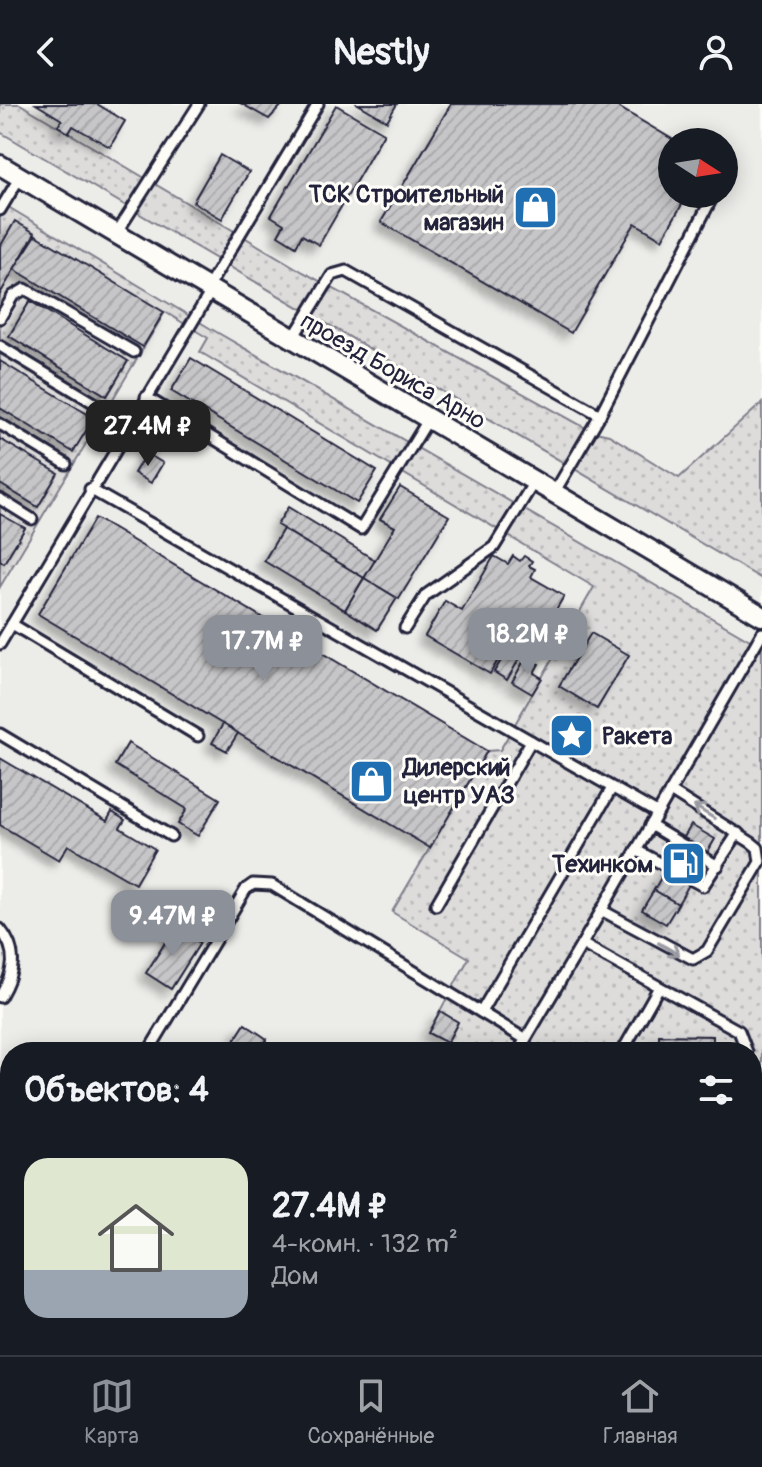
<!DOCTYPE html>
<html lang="ru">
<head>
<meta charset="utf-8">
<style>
  :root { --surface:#171b24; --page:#20242c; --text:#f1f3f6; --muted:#9ea1a6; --line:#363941; --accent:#8c9099 }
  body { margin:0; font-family:Pangolin,sans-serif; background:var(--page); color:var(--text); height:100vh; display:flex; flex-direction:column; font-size:30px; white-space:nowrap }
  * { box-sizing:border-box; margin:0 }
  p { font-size:26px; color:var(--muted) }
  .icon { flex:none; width:44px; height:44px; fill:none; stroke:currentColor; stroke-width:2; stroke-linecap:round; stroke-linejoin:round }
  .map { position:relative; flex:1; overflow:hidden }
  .details { position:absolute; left:0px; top:938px; width:762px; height:314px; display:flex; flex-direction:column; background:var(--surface); border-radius:32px 32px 0 0; box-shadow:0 4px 20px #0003 }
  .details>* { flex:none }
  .needle { width:52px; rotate:102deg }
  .fabs { position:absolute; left:658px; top:24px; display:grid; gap:16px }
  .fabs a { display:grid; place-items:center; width:80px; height:80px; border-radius:50%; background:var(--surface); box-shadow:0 4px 20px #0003; font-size:40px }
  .price { position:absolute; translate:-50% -68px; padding:0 18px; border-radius:16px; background:var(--accent); color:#fff; font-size:26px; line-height:52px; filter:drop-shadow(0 2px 4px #0008) }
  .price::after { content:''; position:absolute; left:50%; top:48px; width:24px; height:18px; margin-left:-12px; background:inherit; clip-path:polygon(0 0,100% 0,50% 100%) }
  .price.on { background:#222; color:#fff }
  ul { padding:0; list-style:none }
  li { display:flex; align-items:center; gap:24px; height:200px; padding:0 24px }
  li+li { border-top:2px solid var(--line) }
  li span { display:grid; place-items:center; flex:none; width:224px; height:160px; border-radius:24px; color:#555 }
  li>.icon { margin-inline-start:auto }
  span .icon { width:96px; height:96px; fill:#fffc; stroke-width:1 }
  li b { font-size:34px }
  h2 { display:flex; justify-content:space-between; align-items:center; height:96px; padding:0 24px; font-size:34px }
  header { display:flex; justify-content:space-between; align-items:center; height:104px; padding:0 24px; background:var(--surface); font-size:36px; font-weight:800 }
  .tab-bar { display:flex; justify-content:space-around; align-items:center; height:112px; border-top:2px solid var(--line); background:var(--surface); font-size:22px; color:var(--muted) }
  .tab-bar a { display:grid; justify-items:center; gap:4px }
  .tab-bar .on { color:var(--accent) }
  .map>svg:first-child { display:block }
  .built { fill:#ecece9; fill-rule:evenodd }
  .grass { fill:url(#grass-dots); stroke:#807f8b; stroke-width:2 }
  .building { fill:url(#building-hatch); stroke:#22223b; stroke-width:2; filter:url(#shadow) }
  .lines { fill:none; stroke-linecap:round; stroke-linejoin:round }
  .service-casing { stroke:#22223b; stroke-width:15 }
  .minor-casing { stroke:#22223b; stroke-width:24 }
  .service { stroke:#fdfcf7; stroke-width:9 }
  .minor { stroke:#fdfcf7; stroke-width:18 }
  .oneway { stroke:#9a9aa2 }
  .labels { text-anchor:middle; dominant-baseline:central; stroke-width:6; stroke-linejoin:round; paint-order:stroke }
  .poi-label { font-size:24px; font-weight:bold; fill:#22223b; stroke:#fdfcf7; text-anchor:end }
  .street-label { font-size:24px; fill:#22223b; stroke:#fdfcf7 }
</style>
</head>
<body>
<header><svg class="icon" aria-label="back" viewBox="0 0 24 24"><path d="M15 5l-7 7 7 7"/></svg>Nestly<svg class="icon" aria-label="person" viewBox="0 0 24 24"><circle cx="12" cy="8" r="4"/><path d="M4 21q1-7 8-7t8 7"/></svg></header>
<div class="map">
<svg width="762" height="1251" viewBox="0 0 762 1251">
  <defs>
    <pattern id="grass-dots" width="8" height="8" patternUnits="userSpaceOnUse" patternTransform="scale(2)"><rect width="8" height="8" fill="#dddcdb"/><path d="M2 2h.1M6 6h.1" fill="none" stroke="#bdbcbd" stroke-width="1.8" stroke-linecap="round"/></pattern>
    <pattern id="building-hatch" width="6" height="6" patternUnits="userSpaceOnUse" patternTransform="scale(2)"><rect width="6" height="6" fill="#c6c6c8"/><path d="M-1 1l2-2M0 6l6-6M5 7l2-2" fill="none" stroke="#aaaaad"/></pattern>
    <filter id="shadow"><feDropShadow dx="-7" dy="7" stdDeviation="4" flood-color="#0004"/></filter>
  </defs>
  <rect width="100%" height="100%" fill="#fdfcf7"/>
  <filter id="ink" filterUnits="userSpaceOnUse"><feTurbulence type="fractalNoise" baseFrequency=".0125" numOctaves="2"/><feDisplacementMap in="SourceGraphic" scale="16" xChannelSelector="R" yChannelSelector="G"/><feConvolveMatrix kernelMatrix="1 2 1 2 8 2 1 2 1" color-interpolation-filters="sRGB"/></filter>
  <g filter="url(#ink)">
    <!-- built -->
    <path class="built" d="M 0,0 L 762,0 L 762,1251 L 0,1251 ZM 672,38 L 724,38 L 724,90 L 672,90 ZM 10,948 L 752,948 L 752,1242 L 10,1242 Z"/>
    <!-- grass -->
    <g class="grass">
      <polygon points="0,0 20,0 303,168 591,327 609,331 679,374 762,299 762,475 0,28"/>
      <polygon points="0,98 213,226 762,543 762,1251 268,1251 274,1242 752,1242 752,948 447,948 447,939 458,918 440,907 469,854 392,808 487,647 500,646 594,483 200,248 208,234 165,208 0,483"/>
    </g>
    <!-- building -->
    <g class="building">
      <polygon points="36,0 97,0 125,17 110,43 73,22 69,29 58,22 62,16"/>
      <polygon points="242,0 283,0 269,15"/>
      <polygon points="358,0 397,0 387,17"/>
      <polygon points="451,0 613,0 677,38 672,38 672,57 664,71 672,76 672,90 688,90 662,135 635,119 571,229 381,118"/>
      <polygon points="336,1 384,29 319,141 302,131 296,142 278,131 284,120 271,112"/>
      <polygon points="220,51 249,68 222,115 193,98"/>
      <polygon points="15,117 35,129 0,190 0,143"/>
      <polygon points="36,131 164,208 143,243 14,165"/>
      <polygon points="30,197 128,257 107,292 9,232"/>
      <polygon points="191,254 377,367 357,399 171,287"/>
      <polygon points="0,257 94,314 73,348 0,304"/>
      <polygon points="0,335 58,369 38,403 0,380"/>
      <polygon points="146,349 163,359 151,379 134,369"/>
      <polygon points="400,383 449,412 399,495 364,474 395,423 380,415"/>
      <polygon points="288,403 375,456 364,474 277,421"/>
      <polygon points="0,410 25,424 4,459 0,456"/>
      <polygon points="95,414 487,647 430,744 38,510"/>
      <polygon points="283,425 364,474 345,506 264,457"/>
      <polygon points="494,452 508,460 513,452 520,457 524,452 532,457 529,462 535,465 531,473 564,492 532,547 510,535 490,570 425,532 445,497 462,507"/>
      <polygon points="364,474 397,494 377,526 345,506"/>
      <polygon points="591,529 629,551 597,605 559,582"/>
      <polygon points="508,545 521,552 507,576 494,568"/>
      <polygon points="526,553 539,560 534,569 542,574 532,590 512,578"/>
      <polygon points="223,620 238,629 227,647 212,639"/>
      <polygon points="128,639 220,695 198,732 178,720 187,705 115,661"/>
      <polygon points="0,654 107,717 112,708 125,716 120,724 155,745 135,780 68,741 59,756 0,721"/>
      <polygon points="691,721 715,735 678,800 654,786"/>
      <polygon points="654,786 678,800 666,820 642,806"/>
      <polygon points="175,823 200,839 171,885 146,869"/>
      <polygon points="440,907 458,918 447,939 428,929"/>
      <polygon points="245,920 267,935 259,948 227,948"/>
      <polygon points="659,931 713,932 713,948 659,948"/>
      <polygon points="0,1225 10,1230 10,1242 30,1242 46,1251 0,1251"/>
      <polygon points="221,1242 269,1242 264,1251 216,1251"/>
    </g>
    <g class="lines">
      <defs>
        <g id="service">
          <polyline points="0,106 20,73"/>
          <polyline points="116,130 199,0"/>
          <polyline points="207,185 318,0"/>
          <polyline points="0,214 13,192 25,185 134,248"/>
          <polyline points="293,234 332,171 346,167 600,311"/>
          <polyline points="0,242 101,303"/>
          <polyline points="146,293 361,425 428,316"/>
          <polyline points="0,320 66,360"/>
          <polyline points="90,385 657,709"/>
          <polyline points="554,389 600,311 714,90"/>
          <polyline points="0,395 32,415"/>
          <polyline points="405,524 426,491 494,443 534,378"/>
          <polyline points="0,540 12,520"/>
          <polyline points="0,630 171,732"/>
          <polyline points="198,632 12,520 211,187"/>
          <polyline points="650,721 718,762"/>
          <polyline points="636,746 703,782 738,729"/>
          <polyline points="436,801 531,637"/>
          <polyline points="601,806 693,855 707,847 760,758 758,744 752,739 670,687"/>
          <path d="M 0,825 C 19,848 14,869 0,893"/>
          <polyline points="481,908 612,684"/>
          <polyline points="148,948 246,785 253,780 272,781 525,935"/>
          <polyline points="518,948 582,840"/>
          <polyline points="622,948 659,883"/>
          <polyline points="747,948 739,927 582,840 762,529"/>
          <polyline points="0,1202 10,1208"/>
          <polyline points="70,1242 85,1251"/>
          <polyline points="126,1251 131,1242"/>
          <polyline points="340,1251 345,1242"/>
          <polyline points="383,1251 384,1242"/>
        </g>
        <polyline id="minor" points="0,61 762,512"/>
      </defs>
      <!-- service casing -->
      <use href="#service" class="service-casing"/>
      <!-- minor casing -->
      <use href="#minor" class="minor-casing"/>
      <!-- service -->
      <use href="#service" class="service"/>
      <!-- minor -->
      <use href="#minor" class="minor"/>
    </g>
    <!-- one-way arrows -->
    <defs><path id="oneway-shaft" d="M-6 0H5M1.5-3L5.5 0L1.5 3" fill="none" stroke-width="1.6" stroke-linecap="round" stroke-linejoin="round" transform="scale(2)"/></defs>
    <g class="oneway">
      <use href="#oneway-shaft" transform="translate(704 708) rotate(-148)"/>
      <use href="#oneway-shaft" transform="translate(669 845) rotate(30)"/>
    </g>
  </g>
  <!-- icons -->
  <defs>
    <symbol id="shop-square" viewBox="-11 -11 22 22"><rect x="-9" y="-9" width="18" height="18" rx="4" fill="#1f6fb2" stroke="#fdfcf7"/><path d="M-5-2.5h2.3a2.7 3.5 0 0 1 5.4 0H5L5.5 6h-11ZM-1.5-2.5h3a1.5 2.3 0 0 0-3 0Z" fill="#fff"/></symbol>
    <symbol id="sight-square" viewBox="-11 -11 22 22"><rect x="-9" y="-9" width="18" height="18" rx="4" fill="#1f6fb2" stroke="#fdfcf7"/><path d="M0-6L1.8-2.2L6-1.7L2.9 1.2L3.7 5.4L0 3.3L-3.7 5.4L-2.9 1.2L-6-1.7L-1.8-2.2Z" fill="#fff"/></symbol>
    <symbol id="fuel-square" viewBox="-11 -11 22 22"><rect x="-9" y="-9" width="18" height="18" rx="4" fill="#1f6fb2" stroke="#fdfcf7"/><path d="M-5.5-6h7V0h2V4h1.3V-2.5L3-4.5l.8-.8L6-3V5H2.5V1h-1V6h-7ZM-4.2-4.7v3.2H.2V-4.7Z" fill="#fff"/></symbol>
  </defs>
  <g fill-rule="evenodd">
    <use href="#shop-square" x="510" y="78" width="51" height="51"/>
    <use href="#sight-square" x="546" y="606" width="51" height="51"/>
    <use href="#shop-square" x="346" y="652" width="51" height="51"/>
    <use href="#fuel-square" x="658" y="734" width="51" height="51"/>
  </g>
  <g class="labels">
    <!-- poi labels -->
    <g class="poi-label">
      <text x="504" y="90">ТСК Строительный<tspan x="504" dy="28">магазин</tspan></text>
      <text x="602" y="632" text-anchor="start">Ракета</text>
      <text x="403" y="663" text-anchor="start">Дилерский<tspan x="403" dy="28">центр УАЗ</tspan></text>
      <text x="653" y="760">Техинком</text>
    </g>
    <!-- street labels -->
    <g class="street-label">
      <text transform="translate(393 267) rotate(30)">проезд Бориса Арно</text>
    </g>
  </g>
</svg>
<div class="fabs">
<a><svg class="needle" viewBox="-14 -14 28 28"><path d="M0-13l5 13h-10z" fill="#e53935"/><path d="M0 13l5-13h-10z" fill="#9ea1a6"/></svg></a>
</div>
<b class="price on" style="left:148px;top:364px">27.4M ₽</b>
<b class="price" style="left:528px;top:572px">18.2M ₽</b>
<b class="price" style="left:263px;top:579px">17.7M ₽</b>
<b class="price" style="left:173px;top:854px">9.47M ₽</b>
<section class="details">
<h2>Объектов: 4<svg class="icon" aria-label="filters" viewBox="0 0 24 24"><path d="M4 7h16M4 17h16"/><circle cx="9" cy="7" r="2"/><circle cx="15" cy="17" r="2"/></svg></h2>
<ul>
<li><span style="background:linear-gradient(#dfe7d0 70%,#9aa5b1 0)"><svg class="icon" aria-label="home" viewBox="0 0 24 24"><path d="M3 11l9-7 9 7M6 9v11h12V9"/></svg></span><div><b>27.4M ₽</b><p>4-комн. · 132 m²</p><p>Дом</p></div></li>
</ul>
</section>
</div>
<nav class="tab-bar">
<a class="on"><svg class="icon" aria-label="map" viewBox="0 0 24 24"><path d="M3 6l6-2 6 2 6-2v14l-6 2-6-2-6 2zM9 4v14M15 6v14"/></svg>Карта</a>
<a><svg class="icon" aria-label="saved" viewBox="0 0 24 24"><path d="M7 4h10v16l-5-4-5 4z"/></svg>Сохранённые</a>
<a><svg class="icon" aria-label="home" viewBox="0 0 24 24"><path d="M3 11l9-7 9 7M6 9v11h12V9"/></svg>Главная</a>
</nav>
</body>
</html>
